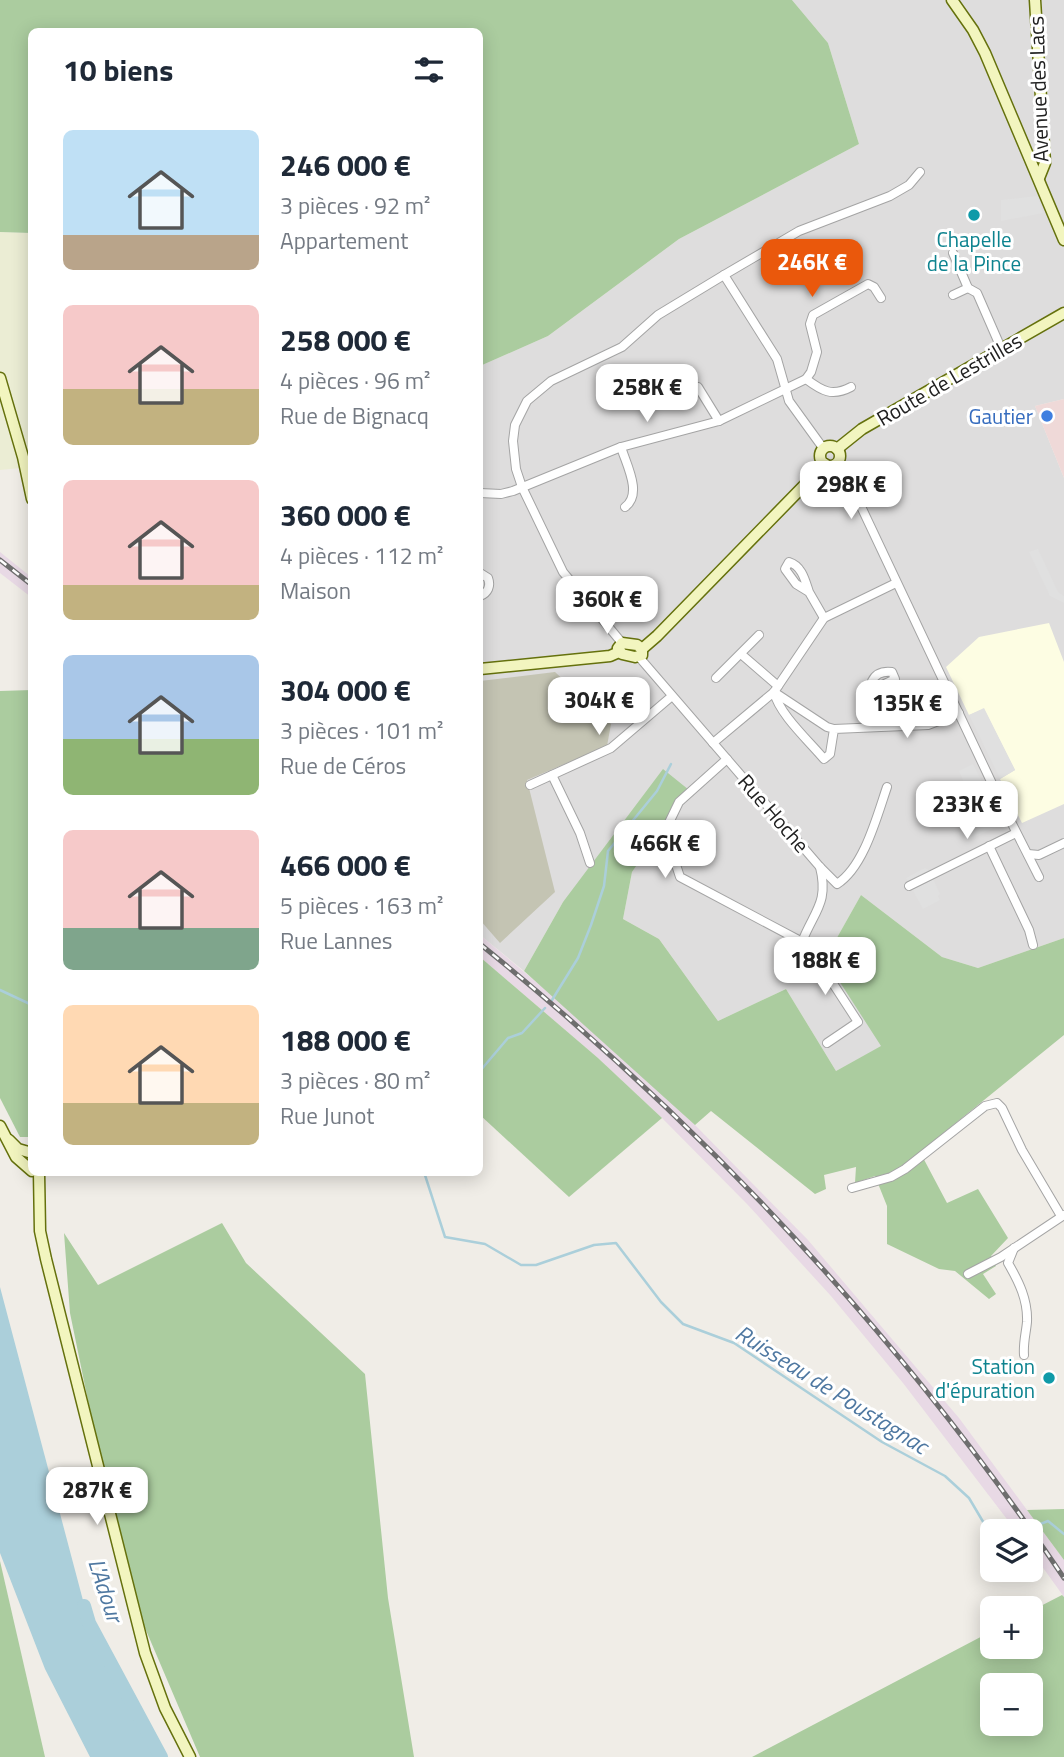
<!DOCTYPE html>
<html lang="fr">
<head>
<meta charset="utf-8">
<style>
  :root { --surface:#fff; --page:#f2f2f3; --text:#1f2937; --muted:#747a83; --accent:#ea580c }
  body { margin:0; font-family:"Titillium Web",sans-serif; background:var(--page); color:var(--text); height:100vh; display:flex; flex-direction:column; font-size:26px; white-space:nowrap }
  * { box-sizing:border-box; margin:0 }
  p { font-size:23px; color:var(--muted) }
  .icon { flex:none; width:38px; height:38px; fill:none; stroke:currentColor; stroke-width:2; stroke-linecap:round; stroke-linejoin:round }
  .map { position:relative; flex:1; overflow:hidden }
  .details { position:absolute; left:28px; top:28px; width:455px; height:1148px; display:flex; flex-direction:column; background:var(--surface); border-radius:10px; box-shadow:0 4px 18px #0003 }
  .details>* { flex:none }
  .tools { position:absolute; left:980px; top:1519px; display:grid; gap:14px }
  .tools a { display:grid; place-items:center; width:63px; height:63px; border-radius:10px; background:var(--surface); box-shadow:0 4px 18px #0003; font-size:35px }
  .price { position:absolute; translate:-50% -60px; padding:0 16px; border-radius:14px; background:#fff; color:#222; font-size:23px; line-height:46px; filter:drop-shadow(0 2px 4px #0008) }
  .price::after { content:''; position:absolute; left:50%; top:42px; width:21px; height:16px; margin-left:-10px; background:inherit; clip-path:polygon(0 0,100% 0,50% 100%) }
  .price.on { background:var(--accent); color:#fff }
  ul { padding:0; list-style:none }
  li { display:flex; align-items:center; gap:21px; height:175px; padding:0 35px }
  li span { display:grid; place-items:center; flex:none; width:196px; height:140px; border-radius:10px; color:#555 }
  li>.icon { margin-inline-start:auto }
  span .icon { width:84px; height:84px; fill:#fffc; stroke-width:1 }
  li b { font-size:30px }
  h2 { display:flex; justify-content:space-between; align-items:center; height:84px; padding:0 35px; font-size:30px }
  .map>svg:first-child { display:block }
  .residential { fill:#dedddd }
  .commercial { fill:#efd9d8 }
  .industrial { fill:#e8d9e5 }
  .education { fill:#fdfde3 }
  .construction { fill:#c4c4b3 }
  .farmland { fill:#ebedd4 }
  .forest { fill:#abcc9f; fill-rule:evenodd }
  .parking { fill:#e0e0e0 }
  .water { fill:#abcfda }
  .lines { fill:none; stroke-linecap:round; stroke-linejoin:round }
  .stream { stroke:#abcfda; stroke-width:2.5 }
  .river { stroke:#abcfda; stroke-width:14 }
  .street-casing { stroke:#a4a4a4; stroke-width:10 }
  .secondary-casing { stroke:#65710d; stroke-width:13 }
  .street { stroke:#fff; stroke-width:8 }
  .secondary { stroke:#f2f5bf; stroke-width:10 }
  .rail-casing { stroke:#6e6e6e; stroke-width:5 }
  .rail { stroke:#fff; stroke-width:2.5; stroke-dasharray:8; stroke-linecap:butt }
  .culture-dot { fill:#0f9aa8; stroke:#fff; stroke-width:2.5 }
  .shop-dot { fill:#3f7fe0; stroke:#fff; stroke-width:2.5 }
  .labels { text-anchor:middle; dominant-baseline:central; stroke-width:6; stroke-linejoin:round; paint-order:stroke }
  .street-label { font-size:21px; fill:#202020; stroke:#fff }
  .culture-label { font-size:21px; fill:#0d838f; stroke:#fff }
  .shop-label { font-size:21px; fill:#366cbe; stroke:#fff; text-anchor:end }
  .water-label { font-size:23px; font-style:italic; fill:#4f78a1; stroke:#fff }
</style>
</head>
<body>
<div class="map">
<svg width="1064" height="1757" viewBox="0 0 1064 1757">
  <rect width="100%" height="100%" fill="#f0ede7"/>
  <!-- residential -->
  <polygon class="residential" points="792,0 1064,0 1064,399 1035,406 1064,478 1064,938 978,968 942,957 861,895 825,959 882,1046 836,1071 786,989 718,1021 659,939 623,919 632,872 689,790 563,902 524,971 480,935 480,366 548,336 679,239 859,144 828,43"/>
  <!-- commercial -->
  <polygon class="commercial" points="1064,399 1064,478 1035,406"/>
  <!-- industrial -->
  <g class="industrial">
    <polygon points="0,552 31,577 31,597 0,573"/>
    <polygon points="480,935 559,1001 644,1077 695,1125 808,1240 959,1418 1064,1560 1064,1597 1031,1551 1031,1531 1016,1531 903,1383 831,1296 747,1204 662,1118 598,1058 480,957"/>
  </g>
  <!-- education -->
  <polygon class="education" points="1049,623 1064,662 1064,804 1022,823 1000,779 1015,770 984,709 969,715 946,667 979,637"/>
  <!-- construction -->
  <polygon class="construction" points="555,672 611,724 607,746 527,780 555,892 500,943 480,920 480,681"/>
  <!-- farmland -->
  <polygon class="farmland" points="0,232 31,233 31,467 0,470"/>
  <!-- forest -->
  <g class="forest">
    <polygon points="0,0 792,0 828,43 859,144 679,239 548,336 480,366 480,32 32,32 31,233 0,232"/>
    <polygon points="32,690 32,1137 20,1137 0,1098 0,691"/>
    <polygon points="663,769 689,790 632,872 623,919 659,939 718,1021 786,989 836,1071 881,1046 825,959 861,895 942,957 978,968 1064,938 1064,1035 920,1152 947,1203 978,1189 1008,1238 991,1256 996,1266 983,1274 996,1294 989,1299 955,1271 939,1269 887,1244 887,1206 875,1176 855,1183 856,1167 824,1175 826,1189 815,1194 711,1111 695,1125 524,971 563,902"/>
    <polygon points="480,957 598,1058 662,1118 569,1197 480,1115"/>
    <polygon points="222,1223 246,1263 365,1374 388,1598 414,1757 200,1757 125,1581 70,1313 64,1233 98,1285"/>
    <polygon points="1064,1509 1064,1560 1027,1510"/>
    <polygon points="0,1561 45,1757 0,1757"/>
    <path d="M 1062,1595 L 1064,1597 L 1064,1757 L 752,1757 L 992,1631 L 992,1647 L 1031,1647 L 1031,1611 ZM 1031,1685 L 1031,1724 L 992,1724 L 992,1685 Z"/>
  </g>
  <!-- parking -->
  <g class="parking">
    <polygon points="1038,196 1043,213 1001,221 1001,200"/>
    <polygon points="1038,549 1058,592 1064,596 1064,603 1050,596 1029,552"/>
    <polygon points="984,708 1015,770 1000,779 969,715"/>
    <polygon points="973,764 984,785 968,792 959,771"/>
    <polygon points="986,790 1002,824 971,839 955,806"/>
    <polygon points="925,868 929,870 940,894 938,896 940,900 923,909 906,878"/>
  </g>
  <!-- water -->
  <polygon class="water" points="0,1287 89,1623 161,1757 90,1757 45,1669 0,1553"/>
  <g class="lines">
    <!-- stream -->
    <g class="stream">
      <polyline points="0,990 32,1005"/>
      <polyline points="552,1000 578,958 591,925 604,886 608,851 657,791 671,764"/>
      <polyline points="480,1071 508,1038 522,1033 545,1008"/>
      <polyline points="340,1172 346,1172"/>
      <polyline points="424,1172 445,1237 485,1244 521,1265 536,1265 594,1245 616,1243 661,1302 683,1324 734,1343 882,1442 945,1476 969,1498 985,1525 1001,1531"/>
      <polyline points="1023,1531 1048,1521 1064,1534"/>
    </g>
    <!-- river -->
    <polyline class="river" points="84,1606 89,1623 161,1757"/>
    <defs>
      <g id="street">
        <polyline points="953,253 968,288 977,293 1001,348"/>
        <polyline points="724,275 777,359 789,401 823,448"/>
        <polyline points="953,295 968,288"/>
        <path d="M 806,379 C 822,391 832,397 851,387"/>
        <polyline points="682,390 690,386 698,387 719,421"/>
        <path d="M 621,447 C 626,464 643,494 625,507"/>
        <polyline points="836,463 857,498 996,792 1039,877"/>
        <polyline points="480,493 501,494 513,491 621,447 719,421 806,379 811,372 817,352 810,324 813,315 868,284 874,287 881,298"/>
        <path d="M 480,573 L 488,578 C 491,586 488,593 480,596"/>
        <path d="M 809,592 C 805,580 802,566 789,562 L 785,569 L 796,584 L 809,592 L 824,618"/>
        <polyline points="622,643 563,572 522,487 516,469 513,441 515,425 527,401 551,381 622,347 658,315 724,275 799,231 890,196 909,185 920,172"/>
        <polyline points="741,654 778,686"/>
        <path d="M 639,657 L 820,867 L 837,884 C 864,867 877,816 887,787"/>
        <polyline points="716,678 759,635"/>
        <path d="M 875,693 L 880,686 L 895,679 L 892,672 C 884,671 876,673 872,681 L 884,726"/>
        <path d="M 834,729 L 830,754 L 824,759 C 809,741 779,714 774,692 L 827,727 L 834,729 L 928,725 L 959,713"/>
        <polyline points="713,743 774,692 824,618 896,583"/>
        <polyline points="727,759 679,802 665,831 680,877 808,945 858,1022 827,1043"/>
        <polyline points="552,775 580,833 590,863"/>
        <polyline points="530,785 611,748 672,696"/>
        <polyline points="989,846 1029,930 1033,945"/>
        <polyline points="1028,854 1039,855 1064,843"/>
        <polyline points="909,886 1016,833"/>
        <path d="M 802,942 C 814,911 829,903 820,867"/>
        <polyline points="852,1188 891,1177 905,1169 985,1106 997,1103 1002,1108 1022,1150 1061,1216"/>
        <path d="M 1014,1248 L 1008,1263 C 1019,1282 1028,1300 1027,1322 C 1026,1333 1023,1343 1024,1355"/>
        <polyline points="968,1274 1001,1257 1064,1215"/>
      </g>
      <g id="secondary">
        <polyline points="952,0 973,30 985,53 1064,240"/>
        <polyline points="1035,0 1045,163 1039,178"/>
        <polyline points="0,378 23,457 32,499"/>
        <circle cx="830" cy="456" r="10"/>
        <polyline points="837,449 862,429 1064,313"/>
        <polygon points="622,643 637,645 642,649 642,655 635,657 622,654 618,648"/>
        <polyline points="642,649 657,636 825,464"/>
        <polyline points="480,669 610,656 619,652"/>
        <polyline points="0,1126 16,1157 32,1171"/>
        <polyline points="9,1140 18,1149 32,1153"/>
        <polyline points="39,1172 40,1231 46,1259 145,1653 165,1708 190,1757"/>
      </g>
    </defs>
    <!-- street casing -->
    <use href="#street" class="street-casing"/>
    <!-- secondary casing -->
    <use href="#secondary" class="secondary-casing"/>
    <!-- street -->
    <use href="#street" class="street"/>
    <!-- secondary -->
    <use href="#secondary" class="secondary"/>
    <defs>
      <g id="rail">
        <polyline points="0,560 32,585"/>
        <path d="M 480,944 C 705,1126 902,1338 1064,1578"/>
      </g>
    </defs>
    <!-- rail casing -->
    <use href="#rail" class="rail-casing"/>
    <!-- rail -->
    <use href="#rail" class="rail"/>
  </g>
  <!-- markers -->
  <g class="culture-dot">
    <circle cx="974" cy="215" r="7"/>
    <circle cx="1049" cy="1378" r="7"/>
  </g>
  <circle class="shop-dot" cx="1047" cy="416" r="7"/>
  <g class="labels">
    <!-- street labels -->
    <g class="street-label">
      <text transform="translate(1038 89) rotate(-92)">Avenue des Lacs</text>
      <text transform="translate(949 379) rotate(-30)">Route de Lestrilles</text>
      <text transform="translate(774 813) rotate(49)">Rue Hoche</text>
    </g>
    <!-- culture labels -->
    <g class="culture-label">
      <text x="974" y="239">Chapelle<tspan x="974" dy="24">de la Pince</tspan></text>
      <text x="1035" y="1366" text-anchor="end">Station<tspan x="1035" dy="24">d'épuration</tspan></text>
    </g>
    <!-- shop labels -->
    <g class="shop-label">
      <text x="1033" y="416">Gautier</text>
    </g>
    <!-- water labels -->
    <g class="water-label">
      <text transform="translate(832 1389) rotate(32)">Ruisseau de Poustagnac</text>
      <text transform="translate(106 1590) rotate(72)">L'Adour</text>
    </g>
  </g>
</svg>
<div class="tools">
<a><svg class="icon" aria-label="layers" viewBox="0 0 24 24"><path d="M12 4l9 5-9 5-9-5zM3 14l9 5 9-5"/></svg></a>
<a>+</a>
<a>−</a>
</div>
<b class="price on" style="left:812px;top:299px">246K €</b>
<b class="price" style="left:647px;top:424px">258K €</b>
<b class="price" style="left:851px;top:521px">298K €</b>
<b class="price" style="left:607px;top:636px">360K €</b>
<b class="price" style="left:599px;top:737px">304K €</b>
<b class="price" style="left:907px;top:740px">135K €</b>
<b class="price" style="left:967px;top:841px">233K €</b>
<b class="price" style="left:665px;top:880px">466K €</b>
<b class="price" style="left:825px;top:997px">188K €</b>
<b class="price" style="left:97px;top:1527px">287K €</b>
<section class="details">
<h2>10 biens<svg class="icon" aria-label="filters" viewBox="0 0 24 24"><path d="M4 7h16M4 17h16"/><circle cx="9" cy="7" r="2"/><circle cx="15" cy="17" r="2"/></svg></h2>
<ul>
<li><span style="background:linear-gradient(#bfe0f5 75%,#b9a48a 0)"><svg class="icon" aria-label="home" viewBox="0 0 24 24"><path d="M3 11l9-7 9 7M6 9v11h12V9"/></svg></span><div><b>246 000 €</b><p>3 pièces · 92 m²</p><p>Appartement</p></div></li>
<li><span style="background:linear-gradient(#f6c9c9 60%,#c2b280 0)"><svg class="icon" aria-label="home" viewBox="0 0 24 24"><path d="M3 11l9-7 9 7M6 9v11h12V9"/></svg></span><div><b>258 000 €</b><p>4 pièces · 96 m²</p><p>Rue de Bignacq</p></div></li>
<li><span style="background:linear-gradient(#f6c9c9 75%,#c2b280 0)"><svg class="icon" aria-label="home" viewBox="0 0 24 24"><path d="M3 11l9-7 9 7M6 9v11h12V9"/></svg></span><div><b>360 000 €</b><p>4 pièces · 112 m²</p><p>Maison</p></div></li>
<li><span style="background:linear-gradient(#a9c7e8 60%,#8fb573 0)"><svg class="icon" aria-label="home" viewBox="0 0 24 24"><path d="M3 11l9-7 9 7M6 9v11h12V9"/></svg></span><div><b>304 000 €</b><p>3 pièces · 101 m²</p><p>Rue de Céros</p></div></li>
<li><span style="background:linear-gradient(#f6c9c9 70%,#7fa58c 0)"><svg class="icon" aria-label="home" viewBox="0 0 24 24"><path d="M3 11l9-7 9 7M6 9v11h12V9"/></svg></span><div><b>466 000 €</b><p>5 pièces · 163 m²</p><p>Rue Lannes</p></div></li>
<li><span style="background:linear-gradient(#ffd9b3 70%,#c2b280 0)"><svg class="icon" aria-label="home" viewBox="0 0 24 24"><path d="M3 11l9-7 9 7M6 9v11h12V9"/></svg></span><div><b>188 000 €</b><p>3 pièces · 80 m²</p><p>Rue Junot</p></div></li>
</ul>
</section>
</div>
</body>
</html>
